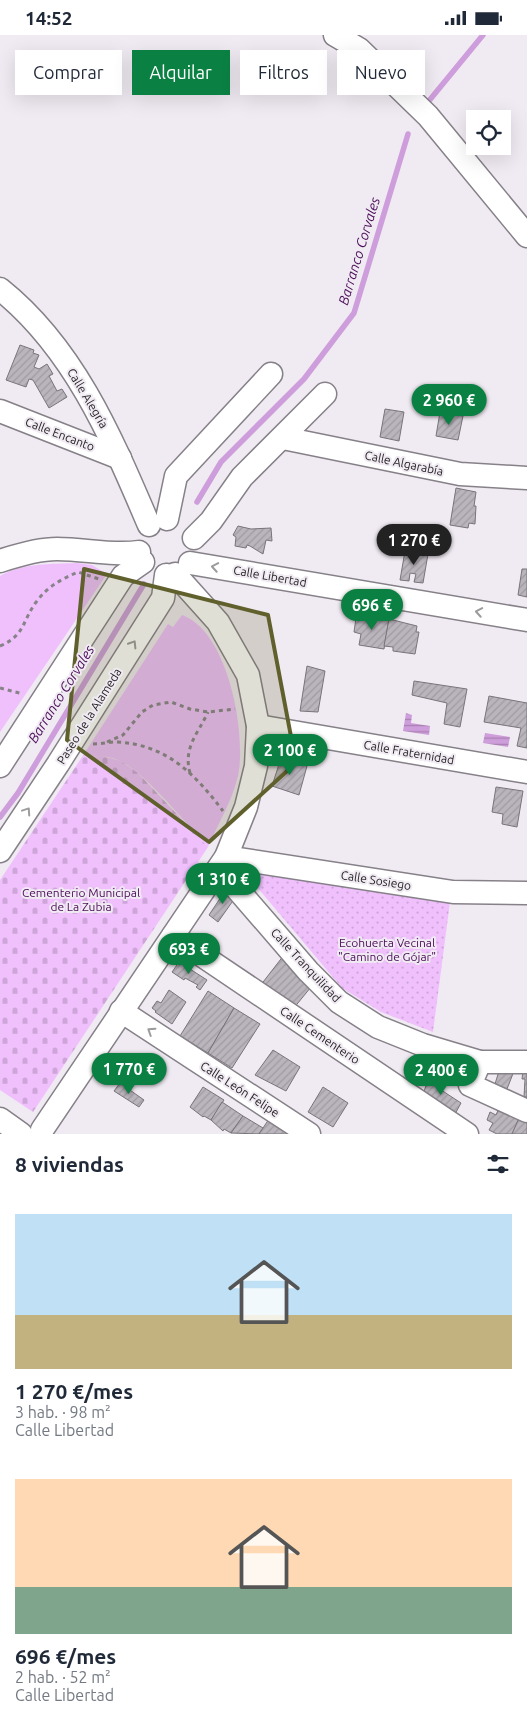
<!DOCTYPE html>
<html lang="es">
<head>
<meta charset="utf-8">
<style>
  :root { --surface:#fff; --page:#f2f2f3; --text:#1f2937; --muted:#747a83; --accent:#0b8043 }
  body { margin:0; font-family:Ubuntu,sans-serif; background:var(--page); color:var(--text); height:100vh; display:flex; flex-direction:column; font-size:19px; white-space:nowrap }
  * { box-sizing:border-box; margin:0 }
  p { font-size:16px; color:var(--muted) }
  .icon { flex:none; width:28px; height:28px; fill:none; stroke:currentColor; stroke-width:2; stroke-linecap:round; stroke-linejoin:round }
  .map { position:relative; height:1099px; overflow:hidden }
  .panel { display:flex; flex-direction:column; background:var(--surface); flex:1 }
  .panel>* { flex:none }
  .banner { position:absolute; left:15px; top:15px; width:498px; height:45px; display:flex; gap:10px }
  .buttons { position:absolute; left:466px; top:75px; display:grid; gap:10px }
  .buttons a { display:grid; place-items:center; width:45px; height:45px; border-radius:0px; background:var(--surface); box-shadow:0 5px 20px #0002; font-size:25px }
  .price { position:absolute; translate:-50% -42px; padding:0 11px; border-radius:18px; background:var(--accent); color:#fff; font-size:16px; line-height:32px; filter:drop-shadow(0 1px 2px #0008) }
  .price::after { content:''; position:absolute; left:50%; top:30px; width:15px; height:11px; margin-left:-8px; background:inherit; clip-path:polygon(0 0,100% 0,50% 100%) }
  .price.current { background:#222; color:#fff }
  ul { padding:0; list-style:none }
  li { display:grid; align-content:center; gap:10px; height:265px; padding:0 15px }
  li span { display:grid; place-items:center; height:155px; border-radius:0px; color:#555 }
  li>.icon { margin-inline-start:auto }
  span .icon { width:90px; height:90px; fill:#fffc; stroke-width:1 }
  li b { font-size:21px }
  h2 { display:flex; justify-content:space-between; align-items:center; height:60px; padding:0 15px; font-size:21px }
  .chip { padding:0 18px; border-radius:0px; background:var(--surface); box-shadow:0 5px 20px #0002; font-size:18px; line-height:45px }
  .chip.current { background:var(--accent); color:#fff }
  .status { display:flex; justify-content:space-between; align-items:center; height:35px; padding:0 25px; background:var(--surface); direction:ltr }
  .status svg { height:14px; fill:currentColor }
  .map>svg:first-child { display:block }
  .cemetery { fill:url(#cemetery-stones) }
  .park { fill:#f0c0fd }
  .garden { fill:url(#garden-dots) }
  .water { fill:url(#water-rules) }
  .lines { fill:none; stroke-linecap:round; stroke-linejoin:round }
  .stream { stroke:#ce9ddb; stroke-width:5.5 }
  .building { fill:url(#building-hatch); stroke:#79737a }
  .minor-casing { stroke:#868088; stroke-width:25 }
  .path { stroke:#888389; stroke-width:3; stroke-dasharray:4 4; stroke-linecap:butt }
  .minor { stroke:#fff; stroke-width:22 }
  .oneway { stroke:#9d9c9d }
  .marked { fill:#60602d; fill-opacity:0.2; stroke:#60602d; stroke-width:4; stroke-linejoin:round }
  .labels { text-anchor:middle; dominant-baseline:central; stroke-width:4; stroke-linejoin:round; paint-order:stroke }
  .street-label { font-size:12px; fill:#262326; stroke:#f0eaf2 }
  .park-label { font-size:12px; fill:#4b0d59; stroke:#f0eaf2 }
  .water-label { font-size:14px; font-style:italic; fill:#4c0e5a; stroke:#f0eaf2 }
</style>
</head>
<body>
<div class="status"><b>14:52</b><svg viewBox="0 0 49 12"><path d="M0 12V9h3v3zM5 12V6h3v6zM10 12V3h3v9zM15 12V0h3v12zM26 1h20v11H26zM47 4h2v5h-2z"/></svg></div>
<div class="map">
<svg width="527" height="1099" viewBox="0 0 527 1099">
  <defs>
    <pattern id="cemetery-stones" width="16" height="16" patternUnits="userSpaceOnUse" patternTransform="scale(1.25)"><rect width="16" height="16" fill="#f0c0fd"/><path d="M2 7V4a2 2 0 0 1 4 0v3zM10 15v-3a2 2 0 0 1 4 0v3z" fill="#cea5d9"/></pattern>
    <pattern id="garden-dots" width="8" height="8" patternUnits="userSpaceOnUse" patternTransform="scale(1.25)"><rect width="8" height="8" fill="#f0c0fd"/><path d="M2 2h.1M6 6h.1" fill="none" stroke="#cea5d9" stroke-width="1.8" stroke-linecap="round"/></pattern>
    <pattern id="water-rules" width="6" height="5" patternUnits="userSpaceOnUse" patternTransform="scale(1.25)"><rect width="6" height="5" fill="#ce9ddb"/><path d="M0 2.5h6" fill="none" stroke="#a780b1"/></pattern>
    <pattern id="building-hatch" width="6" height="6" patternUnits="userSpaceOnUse" patternTransform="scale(1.25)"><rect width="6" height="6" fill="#bab4bc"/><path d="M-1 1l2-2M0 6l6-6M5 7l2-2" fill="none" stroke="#a09aa1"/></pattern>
  </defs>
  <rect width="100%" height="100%" fill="#f0eaf2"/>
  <!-- cemetery -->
  <polygon class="cemetery" points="102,721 121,726 138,738 208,812 33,1077 0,1055 0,845 82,722"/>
  <!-- park -->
  <g class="park">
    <path d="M 77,528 L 92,530 L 107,539 L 0,697 L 0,541 C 22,528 51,529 77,528 Z"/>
    <path d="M 182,580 C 228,596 247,698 238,741 C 232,766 218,789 208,812 C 189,792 143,735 120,726 C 108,720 95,721 82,722 L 168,589 L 173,592 Z"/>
  </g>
  <!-- garden -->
  <polygon class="garden" points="241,833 450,867 433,997 381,977 342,953"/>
  <!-- water -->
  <g class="water">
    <polygon points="406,678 412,680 411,688 430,691 429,700 403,696"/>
    <polygon points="485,698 510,702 508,712 483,708"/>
  </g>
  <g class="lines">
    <!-- stream -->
    <g class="stream">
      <polyline points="428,67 483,0"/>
      <polyline points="197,467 221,427 304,344 354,278 408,99"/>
      <polyline points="0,782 18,758 144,549"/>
    </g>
  </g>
  <!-- building -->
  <g class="building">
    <polygon points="20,310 34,315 33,318 39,320 34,332 39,334 47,329 53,339 49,341 57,356 62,354 67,362 49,373 33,345 29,344 26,352 6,345"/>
    <polygon points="385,374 404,377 399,406 380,402"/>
    <polygon points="440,377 463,381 458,405 436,401"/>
    <polygon points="456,453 476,457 474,471 476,471 475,489 469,488 468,493 450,490"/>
    <polygon points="238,491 251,494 271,493 272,506 266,505 263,519 250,511 247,510 246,513 235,511 236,502 233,500"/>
    <polygon points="405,516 428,519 423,548 414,547 416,539 410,538 409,546 400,545"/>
    <polygon points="522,534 527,534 527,562 518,560"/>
    <polygon points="371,578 389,584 384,614 359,610 361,599 354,597 356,583 370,585"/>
    <polygon points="389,584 417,591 416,597 419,597 415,619 393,616 393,612 384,611"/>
    <polygon points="307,631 325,636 318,677 300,676"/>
    <polygon points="414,646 467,654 460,692 444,689 447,668 412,660"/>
    <polygon points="489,661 527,668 527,713 517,711 521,693 484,687"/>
    <polygon points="281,723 307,731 299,760 272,751"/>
    <polygon points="496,752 523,756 517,792 502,789 503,779 492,777"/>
    <polygon points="227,853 237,860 218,887 209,880"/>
    <polygon points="284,920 311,952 293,974 260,951"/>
    <polygon points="179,927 207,945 200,955 196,952 198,950 185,943 184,945 172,937"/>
    <polygon points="169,955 186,967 172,989 155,977 156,976 152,973 157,966 161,968"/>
    <polygon points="208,956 234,973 208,1018 180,1001"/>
    <polygon points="234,973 260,989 232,1033 208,1018"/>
    <polygon points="273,1015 300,1032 286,1056 255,1040"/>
    <polygon points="499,1036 514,1036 507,1054 495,1049"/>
    <polygon points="523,1036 527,1036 527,1062 524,1062 525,1044 522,1044"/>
    <polygon points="430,1040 439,1044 435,1051 461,1068 455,1079 423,1059"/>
    <polygon points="120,1048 144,1065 139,1072 114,1056"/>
    <polygon points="203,1052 224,1065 211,1085 204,1081 203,1082 190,1072"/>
    <polygon points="323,1052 348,1068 333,1092 308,1077"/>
    <polygon points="222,1067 243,1081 231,1098 224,1094 223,1096 211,1085"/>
    <polygon points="499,1073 520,1082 512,1099 497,1099 489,1095 493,1088 487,1085 490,1077 496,1080"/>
    <polygon points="243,1081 263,1093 259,1099 231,1098"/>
    <polygon points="519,1083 527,1086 527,1099 512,1099"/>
    <polygon points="269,1084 291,1099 259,1099"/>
  </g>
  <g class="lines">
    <defs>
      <g id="minor">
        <polyline points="335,0 359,14 428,81 527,201"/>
        <path d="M 0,254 C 75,314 112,404 149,490"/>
        <polyline points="0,376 120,423"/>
        <polyline points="283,403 460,439 527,443"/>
        <polyline points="167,484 176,441 271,339"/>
        <polyline points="194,503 211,486 242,442 325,359"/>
        <path d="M 0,526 C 18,520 38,514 57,514 C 85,514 112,521 139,517"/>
        <polyline points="190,528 527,585"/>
        <polyline points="258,691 527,737"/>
        <polyline points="0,731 123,541 143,527"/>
        <polyline points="0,816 58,729 163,563 166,540"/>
        <polyline points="226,822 453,857 527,858"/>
        <polyline points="219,833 308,936 339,967 378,992 423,1010 480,1027 527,1027"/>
        <polyline points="173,901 467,1099"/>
        <polyline points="121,976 309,1099"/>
        <polyline points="480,1027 470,1050 527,1076"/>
        <polyline points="0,1084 21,1099"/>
        <polyline points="42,1095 226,822 246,772 256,731 258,691 248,640 218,587 175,539"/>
      </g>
    </defs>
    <!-- minor casing -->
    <use href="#minor" class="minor-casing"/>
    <!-- path -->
    <g class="path">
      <path d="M 0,611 C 26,600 22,585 37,566 C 48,551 62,544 78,537 L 99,544"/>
      <polyline points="0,653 23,659"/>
      <polyline points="107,707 123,700 142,677 153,670 171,667 190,674 208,677 235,674"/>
      <path d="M 93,709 C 101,709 109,707 116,707 C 166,709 195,739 223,776"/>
      <path d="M 190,738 C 183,712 198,699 208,677"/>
    </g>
    <!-- minor -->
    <use href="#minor" class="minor"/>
  </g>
  <!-- one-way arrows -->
  <defs><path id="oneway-chevron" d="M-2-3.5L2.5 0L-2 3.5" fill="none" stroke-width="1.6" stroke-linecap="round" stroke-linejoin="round" transform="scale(1.25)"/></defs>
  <g class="oneway">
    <use href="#oneway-chevron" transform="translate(215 532) rotate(-170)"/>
    <use href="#oneway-chevron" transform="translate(479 577) rotate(-170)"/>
    <use href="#oneway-chevron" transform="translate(133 609) rotate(-58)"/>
    <use href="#oneway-chevron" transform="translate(27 776) rotate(-56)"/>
    <use href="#oneway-chevron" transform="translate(151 996) rotate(-147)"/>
  </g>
  <!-- marked area -->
  <path class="marked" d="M 84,534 L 268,580 L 296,728 L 209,807 L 67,705 Z"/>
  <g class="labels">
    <!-- street labels -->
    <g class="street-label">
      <text transform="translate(88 363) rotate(59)">Calle Alegría</text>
      <text transform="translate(60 399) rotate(21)">Calle Encanto</text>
      <text transform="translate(404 428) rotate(12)">Calle Algarabía</text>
      <text transform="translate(270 541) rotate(10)">Calle Libertad</text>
      <text transform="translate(89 681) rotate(-58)">Paseo de la Alameda</text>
      <text transform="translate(409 717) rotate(10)">Calle Fraternidad</text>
      <text transform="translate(376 845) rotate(9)">Calle Sosiego</text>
      <text transform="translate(306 930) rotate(47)">Calle Tranquilidad</text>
      <text transform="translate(320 1000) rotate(34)">Calle Cementerio</text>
      <text transform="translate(240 1054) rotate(33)">Calle León Felipe</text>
    </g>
    <!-- park labels -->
    <g class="park-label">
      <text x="81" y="857">Cementerio Municipal<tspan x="81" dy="14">de La Zubia</tspan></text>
      <text x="387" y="907">Ecohuerta Vecinal<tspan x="387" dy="14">"Camino de Gójar"</tspan></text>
    </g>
    <!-- water labels -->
    <g class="water-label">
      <text transform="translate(359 216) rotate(-73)">Barranco Corvales</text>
      <text transform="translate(61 659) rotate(-58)">Barranco Corvales</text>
    </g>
  </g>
</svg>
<div class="buttons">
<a><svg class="icon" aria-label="locate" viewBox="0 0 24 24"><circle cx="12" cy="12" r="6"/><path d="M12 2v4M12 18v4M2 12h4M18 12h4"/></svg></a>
</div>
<b class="price" style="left:449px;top:391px">2 960 €</b>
<b class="price current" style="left:414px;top:531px">1 270 €</b>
<b class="price" style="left:372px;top:596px">696 €</b>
<b class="price" style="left:290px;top:741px">2 100 €</b>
<b class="price" style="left:223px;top:870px">1 310 €</b>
<b class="price" style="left:189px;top:940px">693 €</b>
<b class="price" style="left:129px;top:1060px">1 770 €</b>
<b class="price" style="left:441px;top:1061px">2 400 €</b>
<div class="banner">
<a class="chip">Comprar</a>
<a class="chip current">Alquilar</a>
<a class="chip">Filtros</a>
<a class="chip">Nuevo</a>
</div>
</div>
<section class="panel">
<h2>8 viviendas<svg class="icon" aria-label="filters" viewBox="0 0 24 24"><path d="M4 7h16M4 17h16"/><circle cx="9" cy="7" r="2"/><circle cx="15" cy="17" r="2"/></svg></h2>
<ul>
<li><span style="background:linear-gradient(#bfe0f5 65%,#c2b280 0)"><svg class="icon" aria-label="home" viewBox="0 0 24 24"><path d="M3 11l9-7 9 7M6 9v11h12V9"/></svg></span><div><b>1 270 €/mes</b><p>3 hab. · 98 m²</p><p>Calle Libertad</p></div></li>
<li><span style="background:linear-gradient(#ffd9b3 70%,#7fa58c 0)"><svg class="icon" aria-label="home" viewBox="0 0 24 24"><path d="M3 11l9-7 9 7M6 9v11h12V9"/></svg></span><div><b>696 €/mes</b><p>2 hab. · 52 m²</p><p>Calle Libertad</p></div></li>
</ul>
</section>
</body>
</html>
